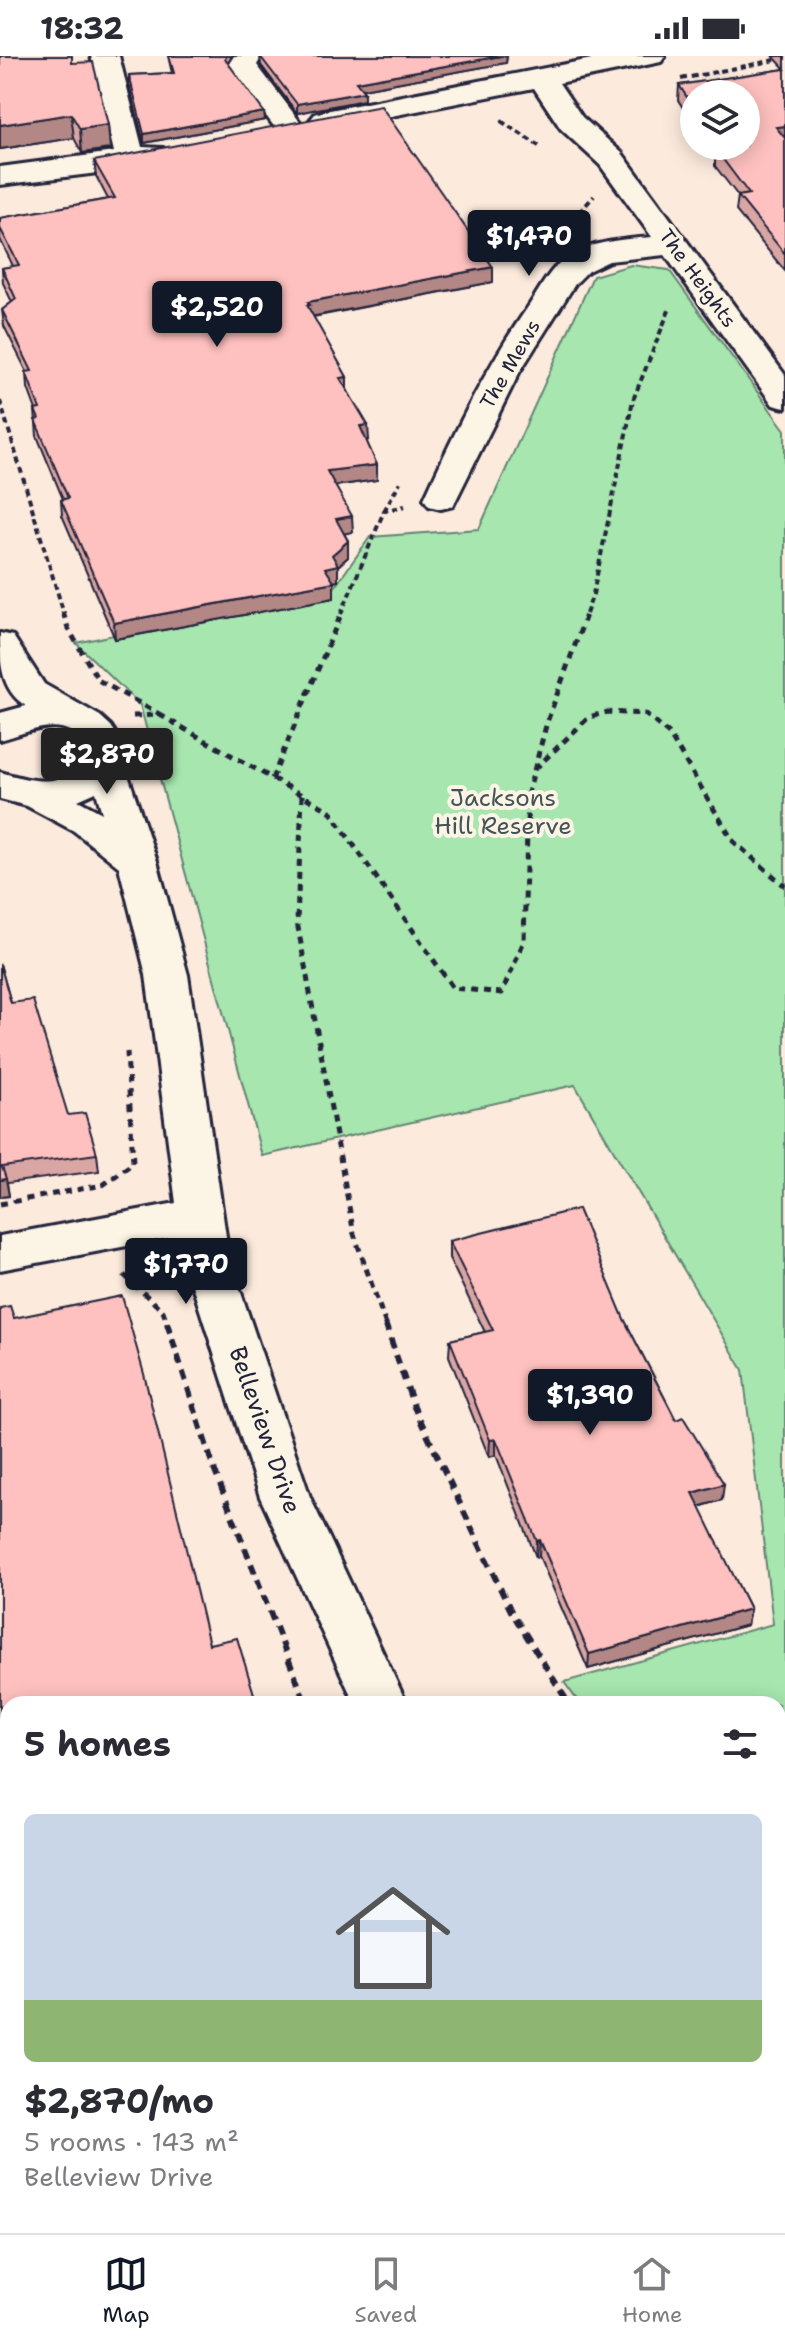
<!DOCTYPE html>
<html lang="en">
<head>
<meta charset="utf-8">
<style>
  :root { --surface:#fff; --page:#f2f2f3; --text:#2b2b33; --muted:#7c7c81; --line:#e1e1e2; --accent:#111827 }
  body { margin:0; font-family:"Shantell Sans",sans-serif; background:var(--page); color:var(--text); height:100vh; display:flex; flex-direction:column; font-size:30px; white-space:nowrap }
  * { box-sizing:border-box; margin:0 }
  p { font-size:26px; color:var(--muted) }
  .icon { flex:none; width:44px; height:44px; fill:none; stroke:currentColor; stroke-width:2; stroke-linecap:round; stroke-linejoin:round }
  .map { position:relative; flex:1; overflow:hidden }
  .sheet { position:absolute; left:0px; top:1640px; width:786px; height:538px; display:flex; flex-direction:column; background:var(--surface); border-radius:24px 24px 0 0; box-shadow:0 4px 20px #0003 }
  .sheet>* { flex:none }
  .controls { position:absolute; left:680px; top:24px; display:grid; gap:16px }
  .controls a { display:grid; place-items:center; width:80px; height:80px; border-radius:50%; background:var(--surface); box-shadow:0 4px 20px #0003; font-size:40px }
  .price { position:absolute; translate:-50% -68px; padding:0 18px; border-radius:8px; background:var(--accent); color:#fff; font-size:26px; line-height:52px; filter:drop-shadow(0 2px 4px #0008) }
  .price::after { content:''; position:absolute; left:50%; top:48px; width:24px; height:18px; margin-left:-12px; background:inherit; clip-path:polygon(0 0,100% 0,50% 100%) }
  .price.active { background:#222; color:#fff }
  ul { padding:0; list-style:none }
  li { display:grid; align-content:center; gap:16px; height:424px; padding:0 24px }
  li span { display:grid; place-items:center; height:248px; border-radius:12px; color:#555 }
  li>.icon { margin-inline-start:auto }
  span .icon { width:144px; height:144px; fill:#fffc; stroke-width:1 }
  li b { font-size:34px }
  h2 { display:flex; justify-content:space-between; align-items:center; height:96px; padding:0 24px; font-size:34px }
  .status { display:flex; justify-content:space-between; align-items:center; height:56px; padding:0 40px; background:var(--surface); direction:ltr }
  .status svg { height:22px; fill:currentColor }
  .dock { display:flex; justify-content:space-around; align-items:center; height:112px; border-top:2px solid var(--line); background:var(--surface); font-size:22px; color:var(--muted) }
  .dock a { display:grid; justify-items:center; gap:4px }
  .dock .active { color:var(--accent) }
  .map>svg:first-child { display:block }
  .green { fill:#a7e6ae; stroke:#648474; stroke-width:2 }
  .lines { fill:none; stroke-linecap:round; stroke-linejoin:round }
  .minor-casing { stroke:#22223b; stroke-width:6 }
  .path-far2 { stroke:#22223b; stroke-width:4; stroke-dasharray:6 4; stroke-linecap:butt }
  .path-far1 { stroke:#22223b; stroke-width:5; stroke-dasharray:7 6; stroke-linecap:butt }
  .path { stroke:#22223b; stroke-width:6; stroke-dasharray:10 7; stroke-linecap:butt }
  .minor { fill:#fcf5e5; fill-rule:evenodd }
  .wall { fill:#daa6a4; stroke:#22223b; stroke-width:2 }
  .shaded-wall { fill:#b28786; stroke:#22223b; stroke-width:2 }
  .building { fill:#fec1bf; stroke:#22223b; stroke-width:2 }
  .labels { text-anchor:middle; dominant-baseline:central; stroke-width:8; stroke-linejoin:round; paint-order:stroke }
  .far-street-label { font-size:20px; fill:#22223b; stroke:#fcf5e5 }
  .park-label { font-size:24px; fill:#435358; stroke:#fcf5e5 }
  .street-label { font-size:24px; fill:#22223b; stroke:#fcf5e5 }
</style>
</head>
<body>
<div class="status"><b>18:32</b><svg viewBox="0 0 49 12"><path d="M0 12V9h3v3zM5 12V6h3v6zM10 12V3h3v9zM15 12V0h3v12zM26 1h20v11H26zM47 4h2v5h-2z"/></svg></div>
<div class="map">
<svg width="785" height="2177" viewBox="0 0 785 2177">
  <rect width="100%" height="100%" fill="#fcebdd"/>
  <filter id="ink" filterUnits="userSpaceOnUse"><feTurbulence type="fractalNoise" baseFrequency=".0125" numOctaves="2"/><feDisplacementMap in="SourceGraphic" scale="16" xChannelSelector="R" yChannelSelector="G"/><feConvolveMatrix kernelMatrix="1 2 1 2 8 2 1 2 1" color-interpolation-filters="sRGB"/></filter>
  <g filter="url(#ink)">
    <!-- green -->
    <polygon class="green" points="631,209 669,214 785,374 785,1930 778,1921 778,1648 580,1648 564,1626 773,1568 743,1314 575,1029 262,1100 140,649 76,587 334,532 370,481 479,473 593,220"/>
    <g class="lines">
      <defs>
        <g id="minor">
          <polygon points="91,0 119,0 142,91 163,92 167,98 163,104 98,117 0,129 0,111 114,96"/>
          <polygon points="234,0 262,0 257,9 304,71 299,77 289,80 279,77 228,9"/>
          <path d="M 607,0 L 665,0 L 661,6 L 559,27 L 582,61 L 622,97 L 785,319 L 785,352 L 773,349 L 665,199 L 609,205 L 588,215 L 575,228 L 519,317 L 453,450 L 441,453 L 429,450 L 424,443 C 455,375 487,309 530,248 C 541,231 551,211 568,200 C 593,185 625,183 652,181 L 600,109 L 561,73 L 534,32 L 325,73 L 315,70 L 310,64 L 315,58 L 325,55 Z"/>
          <path d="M 0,577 L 13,580 L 44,628 L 100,660 L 111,670 L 125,692 L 122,701 L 157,805 L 188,919 L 229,1201 L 310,1441 L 407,1648 L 355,1648 L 260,1441 L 183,1201 L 180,1180 L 0,1214 L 0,1180 L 176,1147 L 146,919 L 119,811 L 74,775 L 27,750 L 0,743 L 0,716 C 35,726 72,736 87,692 C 66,656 30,676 0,684 L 0,657 L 26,650 C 0,634 0,605 0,577 ZM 96,736 L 102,757 L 78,744 Z"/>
          <polygon points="8,1843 8,1893 0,1895 0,1845"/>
          <polygon points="682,2170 744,2170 747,2177 685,2177"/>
        </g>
      </defs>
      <!-- minor casing -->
      <use href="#minor" class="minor-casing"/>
      <!-- path-far2 -->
      <g class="path-far2">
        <polyline points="681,23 785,2"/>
        <polyline points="501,65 539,90"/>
        <polyline points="566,171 594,140"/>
        <polyline points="0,345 64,558"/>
        <polyline points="384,455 400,426"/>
        <polyline points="341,558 384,455 405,450"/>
        <polyline points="586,558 593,538 633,344 670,252"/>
      </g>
      <!-- path-far1 -->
      <g class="path-far1">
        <polyline points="63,556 68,572 98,624 159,658"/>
        <polyline points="133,660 160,659 330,755 453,932 502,937 524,885 528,737 547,666 587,556"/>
        <polyline points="535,713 589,661 608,656 645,658 669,678 733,785 785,830"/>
        <polyline points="272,723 342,556"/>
        <polyline points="302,739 297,866 354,1178 386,1269"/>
        <polyline points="0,1148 103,1129 133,1107 127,996"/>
        <polyline points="124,1219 163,1255 168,1269"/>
      </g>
      <!-- path -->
      <g class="path">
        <polyline points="167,1267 214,1413 306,1648"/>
        <polyline points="385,1267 414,1351 511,1555 569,1648"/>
        <polyline points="0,1803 8,1801"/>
        <polyline points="0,1942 8,1940"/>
        <polyline points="778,1951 785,1960"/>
        <polyline points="646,2170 651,2177"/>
      </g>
      <!-- minor -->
      <use href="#minor" class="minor"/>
    </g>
    <!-- wall -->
    <g class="wall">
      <polygon points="0,0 72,7 108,69 110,93 82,97 74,82 0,93"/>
      <polygon points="168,0 232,0 228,7 265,64 144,87 129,28 129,19 172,17"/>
      <polygon points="260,0 507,0 506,7 362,33 364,36 364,44 297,57 261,9"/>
      <polygon points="773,0 785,0 785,215 736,155 738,140 715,110 715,102 708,90 746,90 694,38 694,69 678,44 679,29 785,13"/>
      <polygon points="94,105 493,226 313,261 347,321 347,333 369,384 366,385 377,409 377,424 335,430 353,476 344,477 348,485 348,501 338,510 338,525 333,526 334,542 115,583 62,459 61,444 63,443 37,380 35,354 36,354 28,332 27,316 4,270 2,254 12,246 3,227 2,212 13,210 0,183 0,162 108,143 96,120"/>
      <polygon points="0,908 11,947 68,1059 97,1098 99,1115 7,1127 9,1140 0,1141"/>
      <polygon points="449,1185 624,1263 676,1364 722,1444 699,1451 750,1553 747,1569 588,1613 539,1500 536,1501 496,1399 489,1401 449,1300 450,1284 485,1276 449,1202"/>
    </g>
    <!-- shaded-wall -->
    <g class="shaded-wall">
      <polygon points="501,0 507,0 506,7 357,34 356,26"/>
      <polygon points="364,36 364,44 297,57 297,48"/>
      <polygon points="264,56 265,64 144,87 144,78"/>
      <polygon points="71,58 74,82 0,93 0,69"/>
      <polygon points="108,69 110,93 82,97 80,73"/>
      <polygon points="785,70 785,85 776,71"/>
      <polygon points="493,211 493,226 310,261 307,249 308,246"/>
      <polygon points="347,321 347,336 340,322"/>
      <polygon points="368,369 369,384 360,386 360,370"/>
      <polygon points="377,409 377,424 327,431 327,415"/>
      <polygon points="352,460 353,476 336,479 336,463"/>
      <polygon points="348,485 348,501 338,510 338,525 326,528 325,512 332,499"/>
      <polygon points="334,526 334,542 115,583 114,567"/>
      <polygon points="6,1123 9,1140 0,1141 0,1124"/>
      <polygon points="496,1383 496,1399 489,1401 490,1384"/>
      <polygon points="724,1428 722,1444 691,1453 693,1437"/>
      <polygon points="540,1484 539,1500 536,1501 537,1485"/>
      <polygon points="750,1553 747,1569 588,1613 589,1598"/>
      <polygon points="8,1764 8,1780 0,1781 0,1766"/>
    </g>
    <!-- building -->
    <g class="building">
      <polygon points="0,0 72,0 72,7 93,6 108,69 80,73 71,58 0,69"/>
      <polygon points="169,0 227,0 225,3 264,56 144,78 129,19 174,17"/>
      <polygon points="260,0 501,0 356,26 364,36 297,48"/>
      <polygon points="785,13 785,70 776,71 785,82 785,198 738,140 749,138 716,94 721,94 719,90 746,90 746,38 694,38 694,52 679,29"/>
      <polygon points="381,50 493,211 308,246 310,249 307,249 347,321 340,322 368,369 360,370 377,409 327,415 352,460 336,463 348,485 332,499 338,509 325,512 334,526 114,567 61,444 68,442 35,364 39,363 35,354 40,353 26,316 32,315 2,254 16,243 2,212 19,209 0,172 0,162 115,142 94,105"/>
      <polygon points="0,908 11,947 33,944 68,1059 85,1057 97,1098 2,1111 6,1123 0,1124"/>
      <polygon points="578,1153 624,1263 676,1364 683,1361 724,1428 693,1437 750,1553 589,1598 540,1484 537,1485 496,1383 490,1384 450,1284 493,1274 449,1185"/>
      <polygon points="122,1240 144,1318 209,1588 237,1582 257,1648 8,1648 8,1764 0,1766 0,1252 10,1250 14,1262"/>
      <polygon points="8,1989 8,2170 95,2170 95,2177 0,2177 0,1991"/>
      <polygon points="329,2170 531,2170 535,2177 314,2177"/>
    </g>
  </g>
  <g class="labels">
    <!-- far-street labels -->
    <g class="far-street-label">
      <text transform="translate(698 222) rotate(54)">The Heights</text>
      <text transform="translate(510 308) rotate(-60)">The Mews</text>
    </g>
    <!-- park labels -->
    <g class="park-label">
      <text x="503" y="742">Jacksons<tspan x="503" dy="28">Hill Reserve</tspan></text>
    </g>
    <!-- street labels -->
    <g class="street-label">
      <text transform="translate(265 1374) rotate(71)">Belleview Drive</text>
    </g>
  </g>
</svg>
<div class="controls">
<a><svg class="icon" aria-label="layers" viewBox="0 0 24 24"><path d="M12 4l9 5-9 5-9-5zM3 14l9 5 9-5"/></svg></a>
</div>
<b class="price" style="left:529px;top:222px">$1,470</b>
<b class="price" style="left:217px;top:293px">$2,520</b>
<b class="price active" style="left:107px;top:740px">$2,870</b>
<b class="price" style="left:186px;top:1250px">$1,770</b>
<b class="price" style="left:590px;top:1381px">$1,390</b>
<section class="sheet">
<h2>5 homes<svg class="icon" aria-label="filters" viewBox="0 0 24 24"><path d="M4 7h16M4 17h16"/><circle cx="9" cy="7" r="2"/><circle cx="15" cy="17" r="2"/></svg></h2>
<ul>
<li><span style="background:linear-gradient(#c9d6e8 75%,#8fb573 0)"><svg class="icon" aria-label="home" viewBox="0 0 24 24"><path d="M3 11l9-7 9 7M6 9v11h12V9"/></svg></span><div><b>$2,870/mo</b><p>5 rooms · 143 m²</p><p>Belleview Drive</p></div></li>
</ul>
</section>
</div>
<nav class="dock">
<a class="active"><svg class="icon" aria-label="map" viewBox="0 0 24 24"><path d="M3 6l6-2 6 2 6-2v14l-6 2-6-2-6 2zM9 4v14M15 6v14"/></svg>Map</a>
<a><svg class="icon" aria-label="saved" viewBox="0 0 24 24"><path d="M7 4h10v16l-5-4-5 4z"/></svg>Saved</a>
<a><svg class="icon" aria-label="home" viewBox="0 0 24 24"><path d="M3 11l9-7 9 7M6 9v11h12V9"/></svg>Home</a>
</nav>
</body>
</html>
